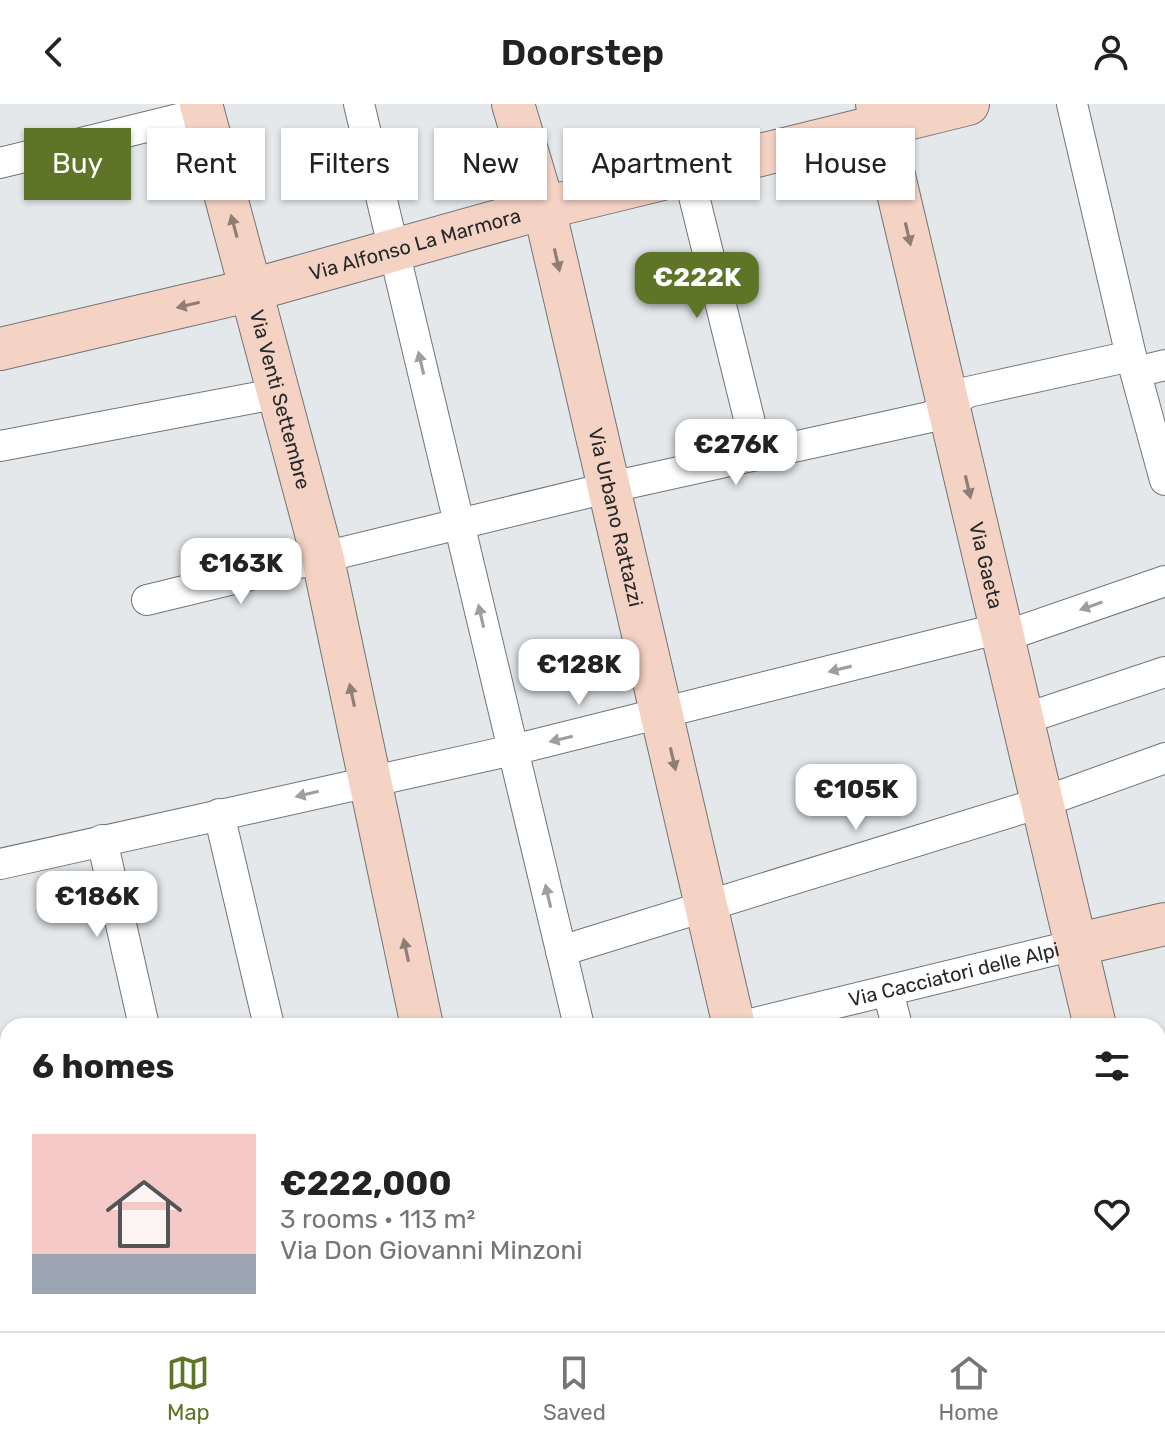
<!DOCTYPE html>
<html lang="en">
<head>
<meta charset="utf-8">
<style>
  :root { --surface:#fff; --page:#f2f2f2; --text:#222; --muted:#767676; --line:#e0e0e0; --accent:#5e7527 }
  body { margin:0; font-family:Rubik,sans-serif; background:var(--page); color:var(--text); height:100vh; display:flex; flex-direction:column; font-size:30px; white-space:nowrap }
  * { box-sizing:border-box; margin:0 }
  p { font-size:26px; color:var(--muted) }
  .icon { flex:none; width:44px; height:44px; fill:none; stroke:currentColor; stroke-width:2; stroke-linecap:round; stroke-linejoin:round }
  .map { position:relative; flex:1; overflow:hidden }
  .sheet { position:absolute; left:0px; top:914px; width:1166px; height:314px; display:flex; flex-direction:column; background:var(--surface); border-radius:24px 24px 0 0; box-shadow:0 2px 6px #0004 }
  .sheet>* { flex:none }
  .top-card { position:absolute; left:24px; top:24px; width:1118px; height:72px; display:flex; gap:16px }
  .price { position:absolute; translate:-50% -68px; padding:0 18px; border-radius:16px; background:#fff; color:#222; font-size:26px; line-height:52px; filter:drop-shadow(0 2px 4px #0008) }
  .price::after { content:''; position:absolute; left:50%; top:48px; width:24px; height:18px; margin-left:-12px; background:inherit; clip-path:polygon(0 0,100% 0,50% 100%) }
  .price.current { background:var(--accent); color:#fff }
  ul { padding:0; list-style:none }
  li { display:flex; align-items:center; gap:24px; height:200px; padding:0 32px }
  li+li { border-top:2px solid var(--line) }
  li span { display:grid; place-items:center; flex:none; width:224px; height:160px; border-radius:0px; color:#555 }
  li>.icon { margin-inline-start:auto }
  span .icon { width:96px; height:96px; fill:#fffc; stroke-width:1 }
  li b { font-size:34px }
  h2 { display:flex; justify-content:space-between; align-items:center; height:96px; padding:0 32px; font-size:34px }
  .pill { padding:0 28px; border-radius:0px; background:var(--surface); box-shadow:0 2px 6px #0004; font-size:28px; line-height:72px }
  .pill.current { background:var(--accent); color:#fff }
  header { display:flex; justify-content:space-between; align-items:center; height:104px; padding:0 32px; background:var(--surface); font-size:36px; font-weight:600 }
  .dock { display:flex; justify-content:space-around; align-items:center; height:112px; border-top:2px solid var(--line); background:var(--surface); font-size:22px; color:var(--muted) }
  .dock a { display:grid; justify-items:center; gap:4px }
  .dock .current { color:var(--accent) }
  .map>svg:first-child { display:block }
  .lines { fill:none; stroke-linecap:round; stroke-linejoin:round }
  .street-casing { stroke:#717477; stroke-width:32 }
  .secondary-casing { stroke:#717477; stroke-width:44 }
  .street { stroke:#fff; stroke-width:30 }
  .secondary { stroke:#f5d3c4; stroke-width:42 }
  .oneway { fill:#8e7e76 }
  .oneway2 { fill:#9e9e9f }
  .labels { text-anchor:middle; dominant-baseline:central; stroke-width:6; stroke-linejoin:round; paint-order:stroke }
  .street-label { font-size:20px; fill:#272829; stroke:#f2f5f8 }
</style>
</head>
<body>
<header><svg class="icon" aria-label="back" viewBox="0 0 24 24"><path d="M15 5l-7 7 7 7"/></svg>Doorstep<svg class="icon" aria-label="person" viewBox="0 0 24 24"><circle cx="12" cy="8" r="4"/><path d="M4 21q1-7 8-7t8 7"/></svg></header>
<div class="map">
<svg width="1165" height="1227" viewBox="0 0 1165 1227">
  <rect width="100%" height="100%" fill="#e4e8eb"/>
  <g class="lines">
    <defs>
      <g id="street">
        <polyline points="359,0 579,922"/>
        <polyline points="1072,0 1131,252 1165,376"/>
        <polyline points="0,59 203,9"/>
        <polyline points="688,68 758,351"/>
        <polyline points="1136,268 1165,261"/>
        <polyline points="0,342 280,289"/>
        <polyline points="147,496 611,383 930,313 968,288 1131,252"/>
        <polyline points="1024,615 1165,568"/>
        <polyline points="219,710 269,922"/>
        <polyline points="102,736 144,922"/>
        <polyline points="0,760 513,646 989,527 1014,529 1165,477"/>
        <polyline points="561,847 1043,698 1165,654"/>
        <polyline points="888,887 897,922"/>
        <path id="s1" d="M 742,922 L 1075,841"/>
        <polyline points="0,1086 8,1084"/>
        <polyline points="0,1133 8,1171"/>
        <polyline points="18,1220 20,1227"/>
        <polyline points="337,1220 339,1227"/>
        <polyline points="653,1220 655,1227"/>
        <polyline points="975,1220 976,1227"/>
        <polyline points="176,1227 209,1220"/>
      </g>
      <g id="secondary">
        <path id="s2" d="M 201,0 L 323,455 L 422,922"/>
        <path id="s3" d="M 513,0 L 544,104 L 734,922"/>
        <path id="s4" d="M 877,0 L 1095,922"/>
        <path id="s5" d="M 0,245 L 252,186 L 544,104 L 968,0"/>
        <polyline points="1075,841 1165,820"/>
        <polyline points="1158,1187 1165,1216"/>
        <polyline points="480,1220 481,1227"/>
        <polyline points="806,1220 808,1227"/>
        <polyline points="1080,1227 1114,1220"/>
      </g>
    </defs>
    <!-- street casing -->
    <use href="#street" class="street-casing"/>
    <!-- secondary casing -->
    <use href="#secondary" class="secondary-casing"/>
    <!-- street -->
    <use href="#street" class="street"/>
    <!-- secondary -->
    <use href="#secondary" class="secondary"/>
  </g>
  <!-- one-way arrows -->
  <defs><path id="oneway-solid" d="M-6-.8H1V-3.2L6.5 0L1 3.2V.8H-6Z" transform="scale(2)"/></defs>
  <g class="oneway">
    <use href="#oneway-solid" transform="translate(234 122) rotate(-105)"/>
    <use href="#oneway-solid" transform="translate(908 130) rotate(77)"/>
    <use href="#oneway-solid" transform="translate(557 156) rotate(77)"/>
    <use href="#oneway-solid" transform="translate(188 201) rotate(167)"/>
    <use href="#oneway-solid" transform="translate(968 383) rotate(77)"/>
    <use href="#oneway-solid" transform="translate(352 591) rotate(-102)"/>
    <use href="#oneway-solid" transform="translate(673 655) rotate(77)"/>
    <use href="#oneway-solid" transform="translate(406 846) rotate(-102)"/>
  </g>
  <g class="oneway2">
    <use href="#oneway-solid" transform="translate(421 259) rotate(-103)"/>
    <use href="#oneway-solid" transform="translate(1091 502) rotate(161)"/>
    <use href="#oneway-solid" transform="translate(481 512) rotate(-103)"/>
    <use href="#oneway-solid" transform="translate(840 565) rotate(166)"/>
    <use href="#oneway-solid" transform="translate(561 635) rotate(167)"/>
    <use href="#oneway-solid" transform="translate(307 690) rotate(167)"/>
    <use href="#oneway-solid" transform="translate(548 792) rotate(-103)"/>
  </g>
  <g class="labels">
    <!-- street labels -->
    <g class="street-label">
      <text stroke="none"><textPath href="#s5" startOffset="428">Via Alfonso La Marmora</textPath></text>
      <text stroke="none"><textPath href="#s2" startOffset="306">Via Venti Settembre</textPath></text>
      <text stroke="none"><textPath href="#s3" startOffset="426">Via Urbano Rattazzi</textPath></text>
      <text stroke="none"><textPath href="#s4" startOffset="474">Via Gaeta</textPath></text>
      <text stroke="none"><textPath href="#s1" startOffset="218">Via Cacciatori delle Alpi</textPath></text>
    </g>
  </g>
</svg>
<b class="price current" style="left:697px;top:216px">€222K</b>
<b class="price" style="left:736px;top:383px">€276K</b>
<b class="price" style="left:241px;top:502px">€163K</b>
<b class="price" style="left:579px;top:603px">€128K</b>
<b class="price" style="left:856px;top:728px">€105K</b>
<b class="price" style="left:97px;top:835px">€186K</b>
<div class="top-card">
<a class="pill current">Buy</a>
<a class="pill">Rent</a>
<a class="pill">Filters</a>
<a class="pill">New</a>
<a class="pill">Apartment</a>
<a class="pill">House</a>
</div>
<section class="sheet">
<h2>6 homes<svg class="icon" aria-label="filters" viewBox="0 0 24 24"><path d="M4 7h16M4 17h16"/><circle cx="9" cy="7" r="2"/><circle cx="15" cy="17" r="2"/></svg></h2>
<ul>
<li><span style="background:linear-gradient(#f6c9c9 75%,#9aa5b1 0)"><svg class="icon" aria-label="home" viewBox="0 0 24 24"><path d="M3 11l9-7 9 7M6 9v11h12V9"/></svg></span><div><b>€222,000</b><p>3 rooms · 113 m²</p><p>Via Don Giovanni Minzoni</p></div><svg class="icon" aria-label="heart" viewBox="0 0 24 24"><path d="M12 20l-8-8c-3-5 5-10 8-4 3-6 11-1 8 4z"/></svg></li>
</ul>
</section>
</div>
<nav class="dock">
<a class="current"><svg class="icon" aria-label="map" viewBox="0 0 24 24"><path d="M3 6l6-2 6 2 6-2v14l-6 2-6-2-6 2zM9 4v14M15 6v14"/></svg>Map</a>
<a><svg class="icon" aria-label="saved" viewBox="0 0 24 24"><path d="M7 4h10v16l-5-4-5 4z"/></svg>Saved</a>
<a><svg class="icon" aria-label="home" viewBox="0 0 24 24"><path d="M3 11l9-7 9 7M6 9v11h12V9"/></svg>Home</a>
</nav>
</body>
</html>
